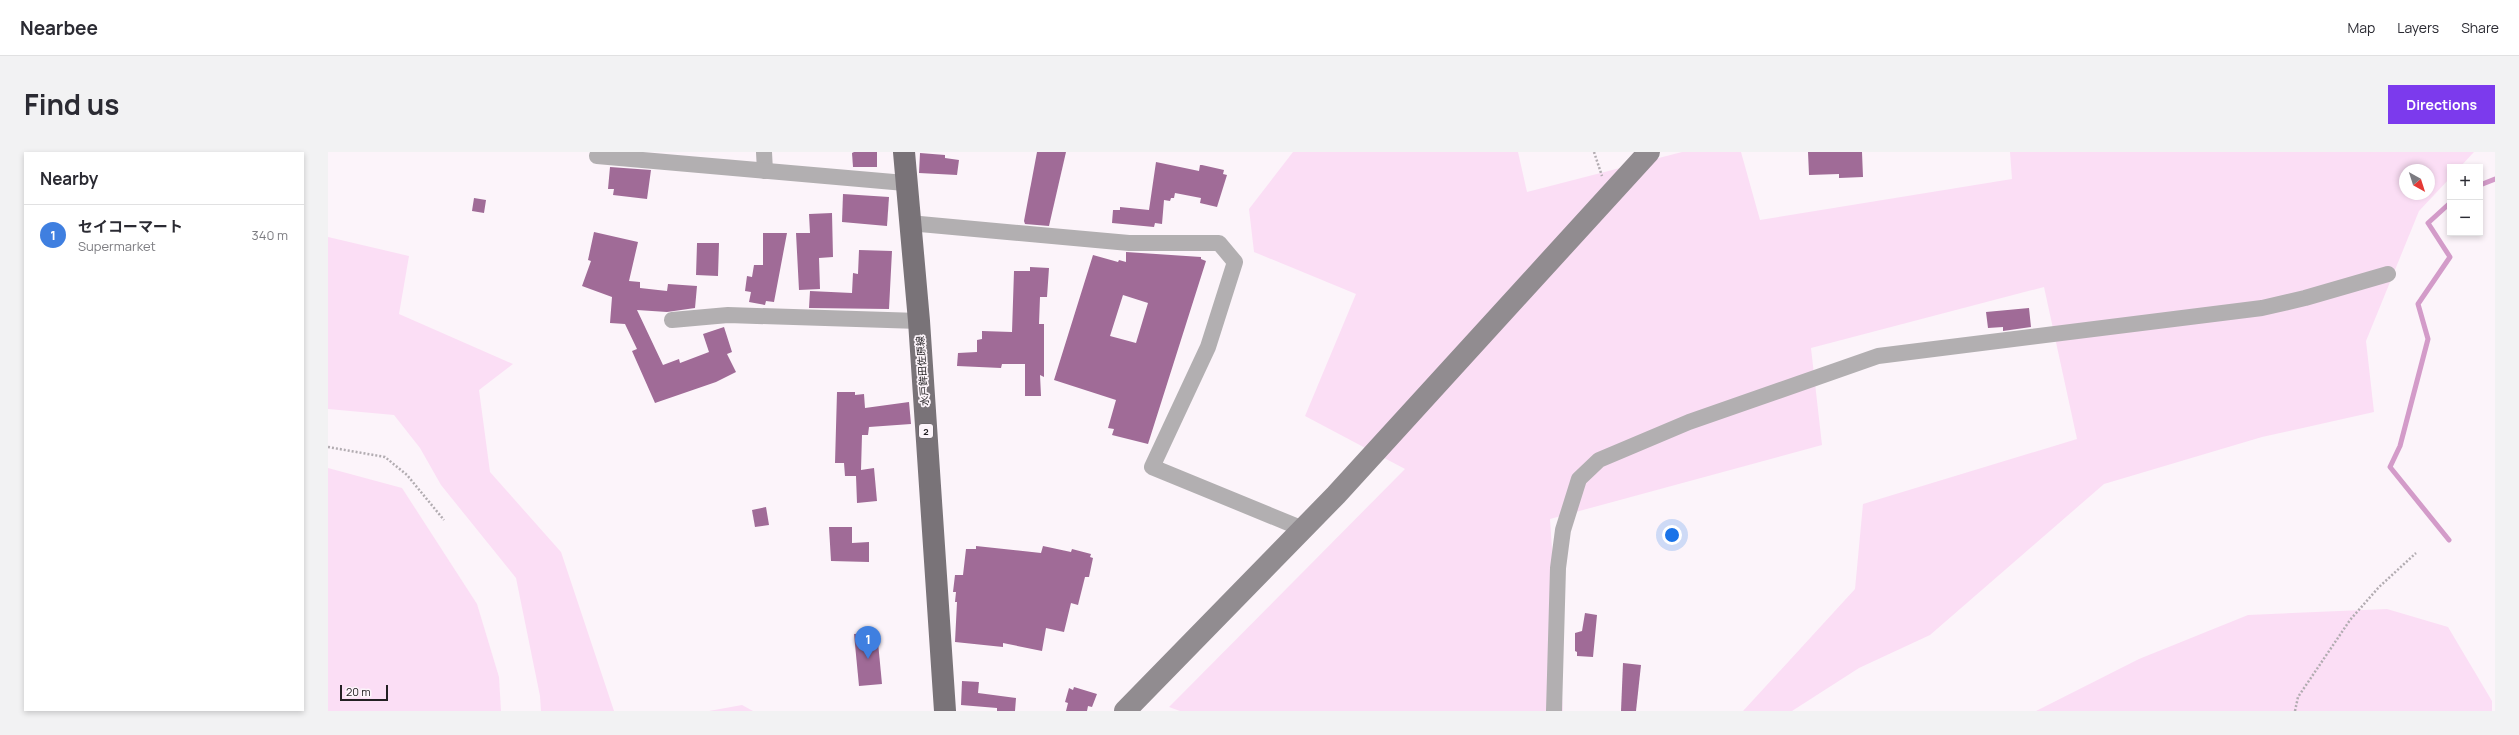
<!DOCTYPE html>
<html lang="en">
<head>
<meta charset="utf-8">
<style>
  :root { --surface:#fff; --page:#f2f2f3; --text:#2b2b33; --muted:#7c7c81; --line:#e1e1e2; --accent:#7c3aed }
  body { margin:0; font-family:Manrope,"Noto Sans JP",sans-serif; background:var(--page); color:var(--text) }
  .controls { position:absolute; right:12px; top:12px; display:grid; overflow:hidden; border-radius:0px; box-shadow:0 2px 6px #0003 }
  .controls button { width:36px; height:36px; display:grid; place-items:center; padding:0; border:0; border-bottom:1px solid var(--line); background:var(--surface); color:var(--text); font:20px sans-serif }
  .compass { position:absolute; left:2071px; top:12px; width:36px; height:36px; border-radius:50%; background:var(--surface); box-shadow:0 2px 6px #0003; rotate:141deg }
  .scale { position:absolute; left:12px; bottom:10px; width:48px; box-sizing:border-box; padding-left:4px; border:2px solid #232023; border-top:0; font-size:11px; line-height:14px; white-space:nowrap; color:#232023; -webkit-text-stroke:3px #fcf4fa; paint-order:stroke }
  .you { position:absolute; left:1344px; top:383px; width:14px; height:14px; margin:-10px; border:3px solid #fff; border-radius:50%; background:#1a73e8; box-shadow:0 0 0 6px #1a73e833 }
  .badge { display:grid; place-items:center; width:26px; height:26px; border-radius:50%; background:var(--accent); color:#fff; font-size:13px; font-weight:700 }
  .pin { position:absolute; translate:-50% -33px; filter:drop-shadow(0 1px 2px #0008) }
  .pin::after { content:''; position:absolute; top:21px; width:14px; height:12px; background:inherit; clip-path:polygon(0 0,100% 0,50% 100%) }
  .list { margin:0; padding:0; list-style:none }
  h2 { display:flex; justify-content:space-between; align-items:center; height:52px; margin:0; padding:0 16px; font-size:17px }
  h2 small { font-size:13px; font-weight:400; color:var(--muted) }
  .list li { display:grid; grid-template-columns:26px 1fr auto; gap:12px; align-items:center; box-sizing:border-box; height:60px; padding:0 16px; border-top:1px solid var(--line) }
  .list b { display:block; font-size:15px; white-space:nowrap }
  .list p { margin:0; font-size:13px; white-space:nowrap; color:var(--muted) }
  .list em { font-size:13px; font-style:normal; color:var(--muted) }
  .map { position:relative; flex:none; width:2167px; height:559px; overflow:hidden; border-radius:0px }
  header { display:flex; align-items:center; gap:24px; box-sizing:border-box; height:56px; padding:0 20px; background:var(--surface); border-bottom:1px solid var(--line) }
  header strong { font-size:19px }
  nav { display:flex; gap:22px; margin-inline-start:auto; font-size:14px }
  .intro { display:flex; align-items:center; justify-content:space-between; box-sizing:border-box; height:96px; padding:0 24px }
  h1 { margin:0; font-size:28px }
  .button { padding:10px 18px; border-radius:0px; background:var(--accent); color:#fff; font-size:14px; font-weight:700 }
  main { display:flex; gap:24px; padding:0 24px }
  aside { flex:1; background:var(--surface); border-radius:0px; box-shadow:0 2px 6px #0003 }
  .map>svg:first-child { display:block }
</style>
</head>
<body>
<header>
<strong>Nearbee</strong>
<nav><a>Map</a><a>Layers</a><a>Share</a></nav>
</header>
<div class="intro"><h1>Find us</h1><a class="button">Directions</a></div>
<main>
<aside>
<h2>Nearby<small></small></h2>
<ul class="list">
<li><span class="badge" style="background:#3f7fe0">1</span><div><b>セイコーマート</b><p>Supermarket</p></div><em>340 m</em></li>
</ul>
</aside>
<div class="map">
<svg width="2167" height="559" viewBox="0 0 2167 559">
  <rect width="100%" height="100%" fill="#fcf4fa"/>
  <g fill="#fbdef5" fill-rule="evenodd">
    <path d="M965,0h225l9,40 155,-40h59l19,68 252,-41 -2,-27h464l-14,15h-10v11l-31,33 -53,130 8,71 -112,25 -158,47 -174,151 -71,33 -67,43h-49l112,-122 8,-85 214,-65 -33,-152 -233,61 11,97 -272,74 13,192h-383l-11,-4 236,-238 -100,-53 51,-122 -102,-42 -5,-43zM2077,18h24v24h-24z"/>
    <polygon points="0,85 81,104 71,162 185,212 151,238 162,320 233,400 286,559 213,559 212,544 188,426 113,333 92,296 66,263 0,257"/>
    <polygon points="0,316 74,336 149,452 171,525 173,559 0,559"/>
    <polygon points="2059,457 2120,475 2164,549 2164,559 1708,559 1811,507 1920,463"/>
    <polygon points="414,553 425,559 381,559"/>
  </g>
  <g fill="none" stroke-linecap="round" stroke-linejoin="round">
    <g stroke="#d39bc9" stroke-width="5">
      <polyline points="2152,33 2167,27"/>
      <polyline points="2121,388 2062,315 2072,294 2100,187 2090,152 2122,105 2100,71 2122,51"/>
    </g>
  </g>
  <g fill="#a06b97" fill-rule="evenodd">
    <polygon points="526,0 549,0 549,15 525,15 524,1"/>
    <polygon points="709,0 738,0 721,74 697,72 696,69"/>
    <polygon points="1480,0 1534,0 1535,25 1511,26 1511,22 1481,23"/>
    <polygon points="592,1 617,3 617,6 631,8 629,23 591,21"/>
    <polygon points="828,10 871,19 872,13 874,13 896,18 895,22 899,23 889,55 872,51 873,46 847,41 846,46 843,46 842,49 836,48 834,72 827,71 826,75 784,71 785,58 792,58 792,55 821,58"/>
    <polygon points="282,15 323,18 319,47 285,43 286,37 280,37"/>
    <polygon points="515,42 561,45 559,74 514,70"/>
    <polygon points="146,46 158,48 156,61 144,59"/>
    <polygon points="504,61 505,105 491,106 492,137 471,138 468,81 482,81 481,62"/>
    <polygon points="266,80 310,90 301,129 312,130 312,136 339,139 340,132 369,134 367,156 339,160 309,158 335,213 351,207 352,211 381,200 375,182 396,175 404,200 399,202 408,220 388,230 327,251 304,199 309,197 297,172 282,171 284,145 254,134 263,109 260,108"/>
    <polygon points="435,81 459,81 446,150 438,149 437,153 421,150 423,140 417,139 419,124 424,125 426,113 435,113"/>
    <polygon points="369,91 391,91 390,124 368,123"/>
    <polygon points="531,98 564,99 561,157 481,156 482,139 524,141 525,121 530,122"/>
    <path d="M798,100l75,5v2l5,2 -58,183 -36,-9 2,-6 -6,-1 8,-28 -62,-20 39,-125 25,7 1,-2 7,2zM795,143l25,8 -12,40 -26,-7z"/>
    <polygon points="702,115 721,116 719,145 712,145 711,172 716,172 716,225 712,223 713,244 697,244 697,212 674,212 673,216 629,214 630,201 649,200 649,188 654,187 654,179 684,180 686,119 702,119"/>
    <polygon points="1701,156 1703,175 1675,179 1675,175 1660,176 1658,160"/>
    <polygon points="509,240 527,240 527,243 536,242 537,256 581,250 583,272 541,275 540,283 534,283 533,318 546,316 549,349 529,351 528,324 517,324 516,311 507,311"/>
    <polygon points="438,355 441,373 427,375 424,358"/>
    <polygon points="501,375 524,375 524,391 541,390 541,410 503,409"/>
    <polygon points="648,394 713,401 715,394 743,400 744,397 763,402 762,405 765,406 761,425 757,425 750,453 743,451 736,480 718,476 714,499 675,491 675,495 627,490 629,450 627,450 628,440 625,440 627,423 635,423 638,397 648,397"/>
    <polygon points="1257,461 1269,463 1265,505 1249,504 1249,500 1247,499 1247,481 1254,479"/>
    <polygon points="549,480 554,532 531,534 526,482"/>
    <polygon points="1295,511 1313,513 1308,559 1293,559"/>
    <polygon points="634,529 651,530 650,541 688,546 687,559 669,559 669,551 669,556 633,553"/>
    <polygon points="746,535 769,542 764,555 760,554 759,559 738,559 740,551 737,550 741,536 745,538"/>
  </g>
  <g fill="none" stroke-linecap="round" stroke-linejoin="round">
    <g stroke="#b2acb1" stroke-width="2.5" stroke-dasharray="2 2" stroke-linecap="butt">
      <polyline points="1266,0 1274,24"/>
      <polyline points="0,295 57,305 79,323 116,368"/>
      <polyline points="1967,559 1970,545 2022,468 2051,435 2088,401"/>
    </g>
    <g stroke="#b2afb1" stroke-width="16">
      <polyline points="436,0 437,19"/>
      <polyline points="269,4 577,31"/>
      <polyline points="581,71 801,91 891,91 907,110 880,195 824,315 975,377"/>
      <polyline points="344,168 400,163 591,169"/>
      <polyline points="1226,559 1230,416 1235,378 1251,327 1271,308 1361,270 1550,204 1934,156 1977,146 2060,122"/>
    </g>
    <polyline stroke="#918c90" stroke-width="22" points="797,559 1008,343 1321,0"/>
    <polyline stroke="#797378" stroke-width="22" points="576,0 591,169 617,559"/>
  </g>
  <g text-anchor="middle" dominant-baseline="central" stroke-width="3.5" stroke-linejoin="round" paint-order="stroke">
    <rect fill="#fcf4fa" stroke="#646064" stroke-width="1" x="591" y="272" width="14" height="14" rx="3"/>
    <g font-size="9" font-weight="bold" fill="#232023">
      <text x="598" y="279">2</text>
    </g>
    <g font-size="10" fill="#232023" stroke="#fcf4fa">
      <text transform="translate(594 219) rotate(-94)">水戸鉾田佐原線</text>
    </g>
  </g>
</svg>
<div class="controls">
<button>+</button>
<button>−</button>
</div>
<svg class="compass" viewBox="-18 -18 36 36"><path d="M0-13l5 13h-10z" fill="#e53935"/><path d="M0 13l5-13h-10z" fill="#7c7c81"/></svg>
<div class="scale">20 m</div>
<div class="you"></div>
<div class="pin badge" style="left:540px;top:507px;background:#3f7fe0">1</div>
</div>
</main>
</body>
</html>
